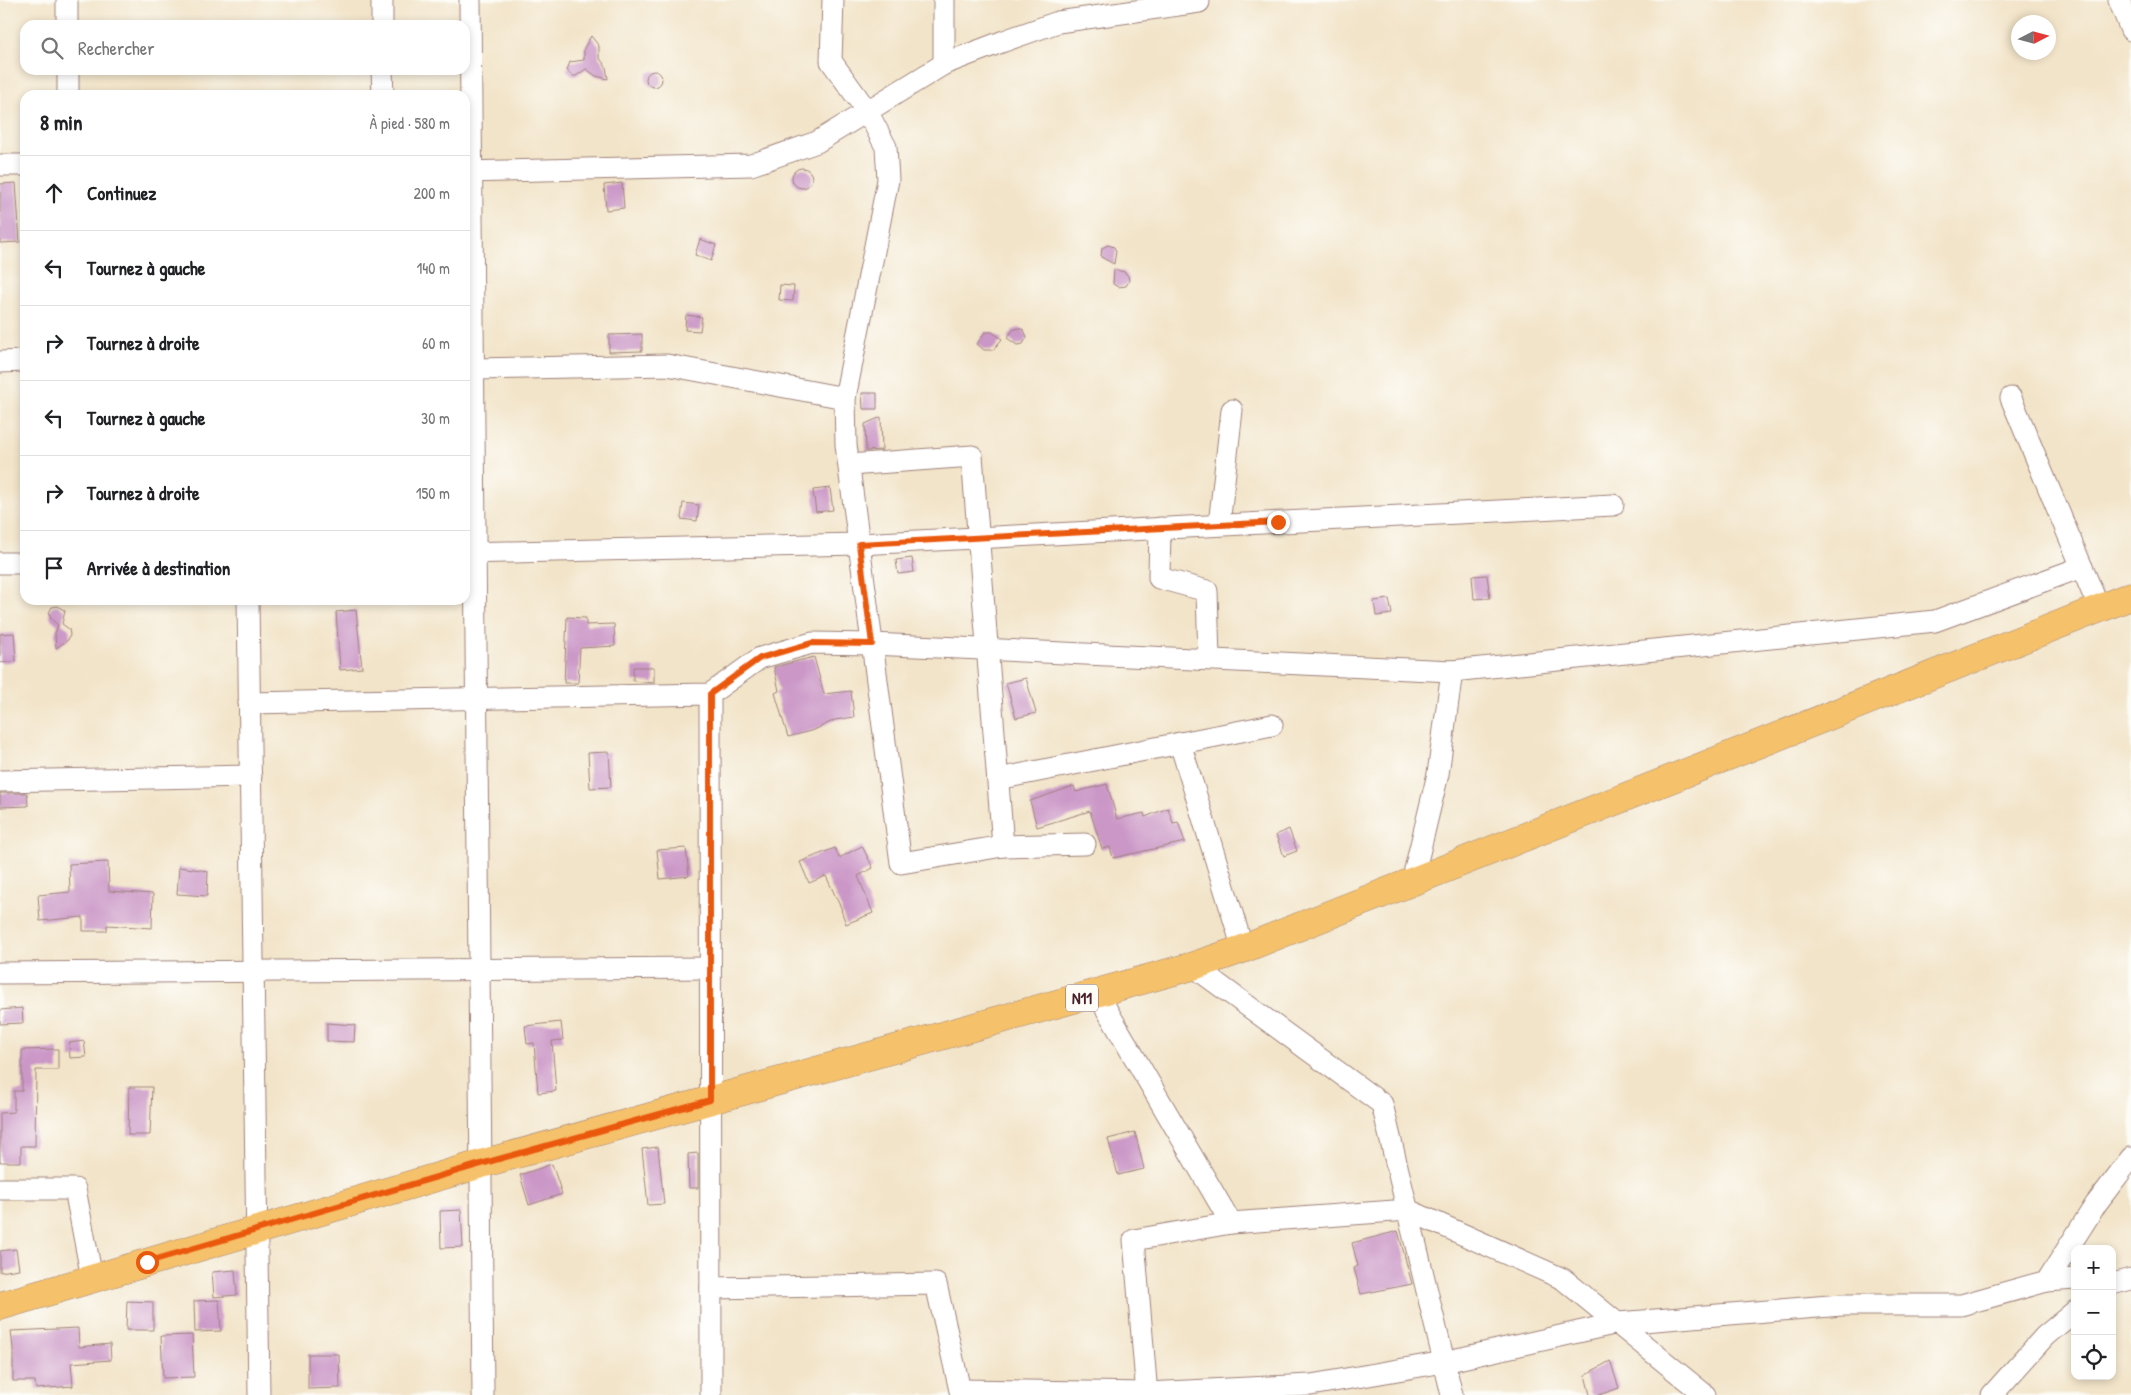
<!DOCTYPE html>
<html lang="fr">
<head>
<meta charset="utf-8">
<style>
  :root { --surface:#fff; --page:#f2f2f2; --text:#202124; --muted:#757577; --line:#e0e0e0 }
  body { margin:0; font-family:"Patrick Hand",sans-serif; background:var(--page); color:var(--text) }
  .controls { position:absolute; right:15px; bottom:15px; display:grid; overflow:hidden; border-radius:10px; box-shadow:0 2px 8px #0003 }
  .controls button { width:45px; height:45px; display:grid; place-items:center; padding:0; border:0; border-bottom:1px solid var(--line); background:var(--surface); color:var(--text); font:25px sans-serif }
  .compass { position:absolute; left:2011px; top:15px; width:45px; height:45px; border-radius:50%; background:var(--surface); box-shadow:0 2px 8px #0003; rotate:84deg }
  .stop { position:absolute; width:15px; height:15px; margin:-11px; border:4px solid #ea580c; border-radius:50%; background:#fff }
  .stop.end { background:#ea580c; border-color:#fff; box-shadow:0 1px 5px #0008 }
  .list { margin:0; padding:0; list-style:none }
  h2 { display:flex; justify-content:space-between; align-items:center; height:65px; margin:0; padding:0 20px; font-size:21px }
  h2 small { font-size:16px; font-weight:400; color:var(--muted) }
  .list li { display:grid; grid-template-columns:32px 1fr auto; gap:15px; align-items:center; box-sizing:border-box; height:75px; padding:0 20px; border-top:1px solid var(--line) }
  .list b { display:block; font-size:19px; white-space:nowrap }
  .list em { font-size:16px; font-style:normal; color:var(--muted) }
  .icon { flex:none; width:28px; height:28px; fill:none; stroke:currentColor; stroke-width:2; stroke-linecap:round; stroke-linejoin:round }
  .map { position:relative; flex:none; width:2131px; height:1395px; overflow:hidden }
  .search { position:absolute; background:var(--surface); box-shadow:0 2px 8px #0003; left:20px; top:20px; width:450px; height:55px; display:flex; align-items:center; gap:12px; box-sizing:border-box; padding:0 18px; border-radius:15px; color:var(--muted); font-size:19px }
  .panel { position:absolute; background:var(--surface); box-shadow:0 2px 8px #0003; left:20px; top:90px; width:450px; height:515px; border-radius:15px }
  .map>svg:first-child { display:block }
</style>
</head>
<body>
<div class="map">
<svg width="2131" height="1395" viewBox="0 0 2131 1395">
  <rect width="100%" height="100%" fill="#fdfcf7"/>
  <filter id="ink" filterUnits="userSpaceOnUse"><feTurbulence type="fractalNoise" baseFrequency=".02" numOctaves="2"/><feDisplacementMap in="SourceGraphic" scale="10" xChannelSelector="R" yChannelSelector="G"/><feConvolveMatrix kernelMatrix="1 2 1 2 8 2 1 2 1" color-interpolation-filters="sRGB"/></filter>
  <filter id="wash" filterUnits="userSpaceOnUse"><feTurbulence type="fractalNoise" baseFrequency=".0096" numOctaves="4" result="noise"/><feDisplacementMap in="SourceGraphic" scale="20" xChannelSelector="R" yChannelSelector="G"/><feGaussianBlur stdDeviation="1.12" result="paint"/><feColorMatrix in="noise" values="0 0 0 0 0 0 0 0 0 0 0 0 0 0 0 0 0 1.4 0 .05"/><feComposite in="paint" operator="in"/></filter>
  <g filter="url(#wash)">
    <rect width="100%" height="100%" fill="#f2e4c9"/>
    <g id="blocks">
      <g fill="#cb97c7">
        <polygon points="591,36 599,46 599,57 606,67 608,79 596,76 586,69 576,76 572,76 567,70 570,62 584,60 584,48"/>
        <circle cx="654" cy="79" r="8"/>
        <circle cx="802" cy="178" r="10"/>
        <polygon points="16,183 20,242 0,243 0,184"/>
        <polygon points="622,183 624,208 606,210 604,185"/>
        <polygon points="700,239 716,245 711,261 695,255"/>
        <polygon points="1108,245 1114,247 1116,251 1114,264 1101,257 1102,248"/>
        <polygon points="1114,269 1124,272 1128,276 1129,281 1126,286 1118,287 1113,284"/>
        <polygon points="780,285 794,286 793,301 779,300"/>
        <polygon points="686,315 702,317 700,331 685,330"/>
        <polygon points="1019,328 1024,330 1027,337 1023,344 1017,345 1007,338 1013,330"/>
        <polygon points="985,332 992,332 1002,339 993,350 984,350 977,344"/>
        <polygon points="642,334 642,351 609,352 609,335"/>
        <polygon points="862,393 877,393 877,409 863,409"/>
        <polygon points="881,417 882,450 866,451 865,424"/>
        <polygon points="830,488 833,510 816,512 813,490"/>
        <polygon points="683,503 699,505 697,521 681,519"/>
        <polygon points="912,558 914,572 898,574 896,560"/>
        <polygon points="1487,575 1490,598 1474,599 1472,576"/>
        <polygon points="1389,599 1392,614 1376,616 1374,601"/>
        <polygon points="58,606 65,611 62,624 69,629 70,635 68,640 56,648 55,633 58,625 51,619 49,613 52,607"/>
        <polygon points="356,610 362,668 340,670 336,612"/>
        <polygon points="567,617 586,618 586,625 614,624 615,646 580,648 578,683 564,683"/>
        <polygon points="14,633 16,661 0,663 0,634"/>
        <polygon points="814,657 824,694 851,691 854,717 835,720 814,730 788,737 775,693 779,691 774,667"/>
        <polygon points="633,667 654,667 654,683 633,681"/>
        <polygon points="1026,678 1036,713 1016,718 1006,683"/>
        <polygon points="609,752 611,787 590,788 588,753"/>
        <polygon points="1107,784 1117,819 1144,813 1145,817 1168,808 1173,823 1178,822 1185,842 1113,858 1110,847 1102,849 1090,811 1037,827 1030,801 1074,786 1076,792"/>
        <polygon points="0,793 27,793 28,806 0,807"/>
        <polygon points="1289,829 1297,851 1284,856 1276,835"/>
        <polygon points="862,846 873,868 858,876 873,913 846,924 841,910 842,910 826,876 809,883 800,862 835,848 839,858"/>
        <polygon points="686,848 689,876 660,879 657,850"/>
        <polygon points="108,862 109,891 153,894 152,928 107,925 107,931 83,931 83,917 40,921 38,895 70,892 69,864"/>
        <polygon points="179,867 208,871 207,896 177,894"/>
        <polygon points="22,1008 23,1023 0,1024 0,1010"/>
        <polygon points="561,1022 563,1040 552,1041 556,1091 538,1093 534,1043 527,1044 525,1026"/>
        <polygon points="327,1023 355,1025 354,1042 327,1041"/>
        <polygon points="84,1041 86,1057 70,1058 69,1043"/>
        <polygon points="58,1049 58,1070 36,1070 35,1146 21,1146 21,1162 0,1162 0,1113 14,1112 14,1091 22,1091 22,1050"/>
        <polygon points="129,1087 152,1087 150,1135 128,1135"/>
        <polygon points="1135,1132 1144,1169 1118,1175 1108,1139"/>
        <polygon points="658,1147 664,1204 648,1205 642,1149"/>
        <polygon points="698,1153 698,1188 689,1188 688,1154"/>
        <polygon points="552,1164 562,1194 529,1205 520,1175"/>
        <polygon points="461,1210 463,1247 441,1248 440,1211"/>
        <polygon points="1398,1231 1412,1284 1361,1294 1354,1268 1358,1266 1352,1243"/>
        <polygon points="16,1249 19,1269 0,1272 0,1251"/>
        <polygon points="235,1270 237,1295 214,1297 212,1272"/>
        <polygon points="219,1300 221,1331 195,1332 194,1301"/>
        <polygon points="127,1301 153,1302 153,1330 126,1330"/>
        <polygon points="78,1328 79,1347 110,1344 111,1360 71,1363 73,1386 36,1389 35,1381 13,1381 13,1348 11,1331"/>
        <polygon points="192,1335 194,1377 163,1378 161,1336"/>
        <polygon points="308,1354 339,1354 340,1388 308,1389"/>
        <polygon points="1610,1361 1619,1388 1599,1395 1590,1395 1585,1375"/>
      </g>
    </g>
  </g>
  <g filter="url(#ink)">
    <use href="#blocks" fill-opacity="0" stroke="#9e827a" stroke-width="1"/>
    <g fill="none" stroke-linecap="round" stroke-linejoin="round">
      <defs>
        <g id="minor">
          <polyline points="67,0 67,25"/>
          <polyline points="382,0 382,25"/>
          <polyline points="470,0 483,1395"/>
          <polyline points="833,0 831,61 867,111 886,147 888,180 845,398 846,445 901,863 1003,846 1085,844"/>
          <polyline points="2119,0 2131,30"/>
          <polyline points="944,64 944,0"/>
          <polyline points="68,70 68,95"/>
          <polyline points="382,70 383,95"/>
          <polyline points="0,165 25,165"/>
          <polyline points="465,172 751,165 817,142 944,64 1004,41 1058,22 1199,2"/>
          <polyline points="0,362 25,361"/>
          <polyline points="474,369 667,365 845,398"/>
          <polyline points="2011,398 2099,608"/>
          <polyline points="849,465 972,456 1003,846"/>
          <polyline points="1219,525 1232,410"/>
          <polyline points="1160,528 1159,578 1207,591 1209,659"/>
          <polyline points="465,553 859,544 1613,505"/>
          <polyline points="0,563 25,563"/>
          <polyline points="248,600 259,1395"/>
          <polyline points="710,694 711,1395"/>
          <polyline points="249,703 710,694 760,658 812,643 872,644 1452,671 1935,621 2082,567"/>
          <polyline points="1180,743 1243,949"/>
          <polyline points="998,779 1272,725"/>
          <polyline points="0,781 251,776"/>
          <polyline points="1412,882 1438,774 1452,671"/>
          <polyline points="1193,966 1382,1104 1452,1395"/>
          <polyline points="0,973 710,968"/>
          <polyline points="1097,993 1231,1223"/>
          <polyline points="0,1189 75,1189 92,1278"/>
          <polyline points="2047,1281 2075,1279"/>
          <polyline points="2112,1284 2131,1279"/>
          <polyline points="711,1288 936,1284 961,1395"/>
          <polyline points="960,1390 1147,1393 1311,1385 1444,1362 1618,1323 1842,1305 1961,1305 2047,1281 2096,1204 2131,1158"/>
          <polyline points="1147,1395 1134,1240 1231,1223 1408,1210 1563,1279 1705,1395"/>
          <polyline points="1992,1395 2045,1336 2075,1311"/>
        </g>
        <polyline id="primary" points="0,1306 481,1164 1193,966 1243,949 2131,596"/>
      </defs>
      <use href="#minor" stroke="#9e827a" stroke-width="23"/>
      <use href="#primary" stroke="#9e827a" stroke-width="29"/>
      <use href="#minor" stroke="#fff" stroke-width="21"/>
      <use href="#primary" stroke="#f5c16b" stroke-width="28"/>
    </g>
  </g>
  <g fill="none" stroke-linecap="round" stroke-linejoin="round" filter="url(#ink)">
    <polyline stroke="#ea580c" stroke-width="6" points="147,1262 481,1164 710,1100 710,694 760,658 812,643 872,644 859,544 1278,522"/>
  </g>
  <g text-anchor="middle" dominant-baseline="central" stroke-width="5" stroke-linejoin="round" paint-order="stroke">
    <rect fill="#fdfcf7" stroke="#806168" stroke-width="1" x="1066" y="984.5" width="32" height="27" rx="4"/>
    <g font-size="16" font-weight="bold" fill="#4a1f2b">
      <text x="1082" y="998">N11</text>
    </g>
  </g>
</svg>
<div class="controls">
<button>+</button>
<button>−</button>
<button><svg class="icon" aria-label="locate" viewBox="0 0 24 24"><circle cx="12" cy="12" r="6"/><path d="M12 2v4M12 18v4M2 12h4M18 12h4"/></svg></button>
</div>
<svg class="compass" viewBox="-18 -18 36 36"><path d="M0-13l5 13h-10z" fill="#e53935"/><path d="M0 13l5-13h-10z" fill="#757577"/></svg>
<div class="stop" style="left:147px;top:1262px"></div>
<div class="stop end" style="left:1278px;top:522px"></div>
<div class="search"><svg class="icon" aria-label="search" viewBox="0 0 24 24"><circle cx="10" cy="10" r="6"/><path d="M15 15l6 6"/></svg>Rechercher</div>
<section class="panel">
<h2>8 min<small>À pied · 580 m</small></h2>
<ul class="list">
<li><svg class="icon" aria-label="ahead" viewBox="0 0 24 24"><path d="M12 20V5M6 11l6-6 6 6"/></svg><div><b>Continuez</b></div><em>200 m</em></li>
<li><svg class="icon" aria-label="left" viewBox="0 0 24 24"><path d="M17 20v-9H6M10 6l-5 5 5 5"/></svg><div><b>Tournez à gauche</b></div><em>140 m</em></li>
<li><svg class="icon" aria-label="right" viewBox="0 0 24 24"><path d="M7 20v-9h11M14 6l5 5-5 5"/></svg><div><b>Tournez à droite</b></div><em>60 m</em></li>
<li><svg class="icon" aria-label="left" viewBox="0 0 24 24"><path d="M17 20v-9H6M10 6l-5 5 5 5"/></svg><div><b>Tournez à gauche</b></div><em>30 m</em></li>
<li><svg class="icon" aria-label="right" viewBox="0 0 24 24"><path d="M7 20v-9h11M14 6l5 5-5 5"/></svg><div><b>Tournez à droite</b></div><em>150 m</em></li>
<li><svg class="icon" aria-label="arrive" viewBox="0 0 24 24"><path d="M6 21V4h12l-3 4 3 4H6"/></svg><div><b>Arrivée à destination</b></div></li>
</ul>
</section>
</div>
</body>
</html>
